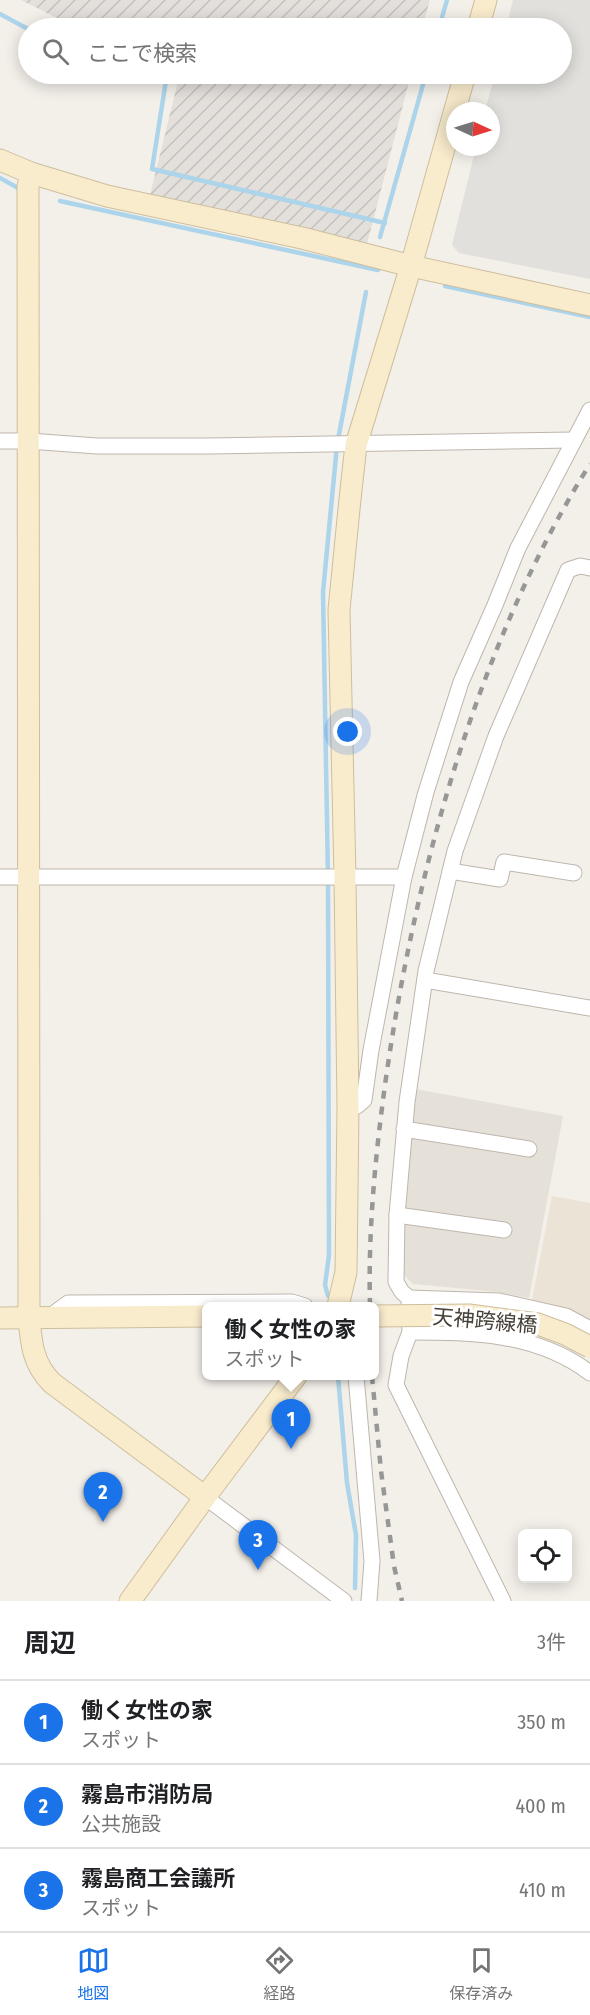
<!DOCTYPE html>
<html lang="ja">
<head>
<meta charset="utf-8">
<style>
  :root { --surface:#fff; --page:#f2f2f2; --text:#202124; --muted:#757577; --line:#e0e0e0; --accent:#1a73e8 }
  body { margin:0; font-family:"Fira Sans Condensed","Noto Sans JP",sans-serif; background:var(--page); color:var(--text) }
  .controls { position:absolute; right:18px; bottom:18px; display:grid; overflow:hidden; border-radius:9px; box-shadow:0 3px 15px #0003 }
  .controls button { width:54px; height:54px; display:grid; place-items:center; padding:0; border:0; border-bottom:2px solid var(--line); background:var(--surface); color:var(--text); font:30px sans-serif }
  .compass { position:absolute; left:446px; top:102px; width:54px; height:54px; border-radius:50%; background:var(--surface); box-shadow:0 3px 15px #0003; rotate:94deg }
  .you { position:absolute; left:348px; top:732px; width:21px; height:21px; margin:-15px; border:4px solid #fff; border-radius:50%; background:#1a73e8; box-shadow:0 0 0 9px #1a73e833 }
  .badge { display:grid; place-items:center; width:39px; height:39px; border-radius:50%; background:var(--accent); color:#fff; font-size:20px; font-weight:700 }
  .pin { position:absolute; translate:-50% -50px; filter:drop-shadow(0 2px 3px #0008) }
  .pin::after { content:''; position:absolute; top:32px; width:21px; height:18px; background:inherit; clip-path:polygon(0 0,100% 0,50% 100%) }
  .popup { position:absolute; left:202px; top:1302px; width:177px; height:78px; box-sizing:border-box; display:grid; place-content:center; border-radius:9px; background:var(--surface); filter:drop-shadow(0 2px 4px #0005); font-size:20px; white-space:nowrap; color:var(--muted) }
  .popup b { font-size:22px; color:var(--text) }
  .popup::after { content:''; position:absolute; left:50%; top:100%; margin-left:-12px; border:12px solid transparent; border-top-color:var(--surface) }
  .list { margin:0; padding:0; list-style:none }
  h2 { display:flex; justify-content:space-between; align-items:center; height:78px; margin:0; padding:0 24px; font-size:26px }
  h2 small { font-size:20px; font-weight:400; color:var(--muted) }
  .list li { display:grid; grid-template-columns:39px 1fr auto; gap:18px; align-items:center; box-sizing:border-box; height:84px; padding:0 24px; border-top:2px solid var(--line) }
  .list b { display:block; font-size:22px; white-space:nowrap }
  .list p { margin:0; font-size:20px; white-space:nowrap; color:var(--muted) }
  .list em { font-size:20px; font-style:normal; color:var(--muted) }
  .icon { flex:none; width:33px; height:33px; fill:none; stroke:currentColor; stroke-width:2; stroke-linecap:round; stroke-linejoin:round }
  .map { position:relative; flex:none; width:590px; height:1601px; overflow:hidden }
  .search { position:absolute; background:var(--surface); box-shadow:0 3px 15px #0003; left:18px; right:18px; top:18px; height:66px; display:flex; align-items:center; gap:15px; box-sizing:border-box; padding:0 21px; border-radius:33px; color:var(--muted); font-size:22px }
  .sheet { height:330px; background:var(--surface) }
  nav { display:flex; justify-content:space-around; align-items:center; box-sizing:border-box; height:84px; border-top:2px solid var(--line); background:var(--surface); font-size:16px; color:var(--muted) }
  nav a { display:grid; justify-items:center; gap:3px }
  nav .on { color:var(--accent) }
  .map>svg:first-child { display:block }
</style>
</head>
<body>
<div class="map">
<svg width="590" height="1601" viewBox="0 0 590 1601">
  <defs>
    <pattern id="industrial-furrows" width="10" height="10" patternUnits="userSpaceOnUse" patternTransform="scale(1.5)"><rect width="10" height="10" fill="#e3dfdb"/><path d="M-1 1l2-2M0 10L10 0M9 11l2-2" fill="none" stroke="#c4c0bd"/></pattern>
  </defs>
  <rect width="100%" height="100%" fill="#f3efe9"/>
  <polygon fill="#e6e1d8" points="415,1089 563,1116 529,1298 497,1292 413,1284 403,1274 401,1230"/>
  <g fill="url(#industrial-furrows)">
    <polygon points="21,0 430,0 422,28 77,28"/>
    <polygon points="172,74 411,74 367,244 150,195 179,77"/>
  </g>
  <polygon fill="#ebe3d5" points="552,1196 590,1203 590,1320 569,1309 532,1300"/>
  <polygon fill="#e2e0dd" points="513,0 590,0 590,279 459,253 452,245 476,147 491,147 491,111 485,111 495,74 562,74 562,28 506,28"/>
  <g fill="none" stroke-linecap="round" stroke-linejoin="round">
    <g stroke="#acd4ea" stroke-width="4.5">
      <polyline points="0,14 28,29"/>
      <polyline points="439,28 447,0"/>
      <polyline points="165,74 167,74 152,169 385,223"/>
      <polyline points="0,178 18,188"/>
      <polyline points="60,201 378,270"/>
      <polyline points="380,237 426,74"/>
      <polyline points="445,286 590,317"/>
      <polyline points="328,1296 325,1285 329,1255 328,878 323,592 337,445 366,292"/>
      <polyline points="338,1376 347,1483 356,1535 355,1588"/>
    </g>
    <defs>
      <g id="street">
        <polyline points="0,441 29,441 97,446 208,446 573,440"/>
        <polyline points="450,871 500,879 504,862 574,873"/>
        <polyline points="0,877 404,877"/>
        <polyline points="425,980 590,1008"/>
        <polyline points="348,1107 357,1106 364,1100 371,1050 404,877 426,792 461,682 495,605 518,548 590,410"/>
        <polyline points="404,1129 529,1149"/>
        <polyline points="397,1215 504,1230"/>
        <polyline points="409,1298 499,1301 566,1316 590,1329"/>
        <polyline points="49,1317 68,1303 292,1302 305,1306"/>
        <path d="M410,1332c64,0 127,1 180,41"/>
        <polyline points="356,1376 372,1561 369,1601"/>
        <polyline points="205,1497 344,1601"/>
        <polyline points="503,1601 396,1385 401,1356 410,1332 409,1298 402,1292 396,1282 397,1215 407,1102 426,971 455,851 496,736 568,570 580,566 590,568"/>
      </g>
      <g id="secondary">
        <polyline points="478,28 486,0"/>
        <polyline points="0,160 31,173 107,196 302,238 411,266 590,305"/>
        <path d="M31,173l-3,14 1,1130c2,27 4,47 23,66l153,114"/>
        <polyline points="338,1306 346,1272 348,1107 345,877 339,610 350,499 356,445 411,266 465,74"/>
        <polyline points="0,1318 207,1316"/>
        <polyline points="130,1601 205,1497 296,1376"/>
      </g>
    </defs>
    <use href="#street" stroke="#beb6ad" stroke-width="17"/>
    <use href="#secondary" stroke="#cebe9d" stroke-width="23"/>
    <use href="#street" stroke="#fff" stroke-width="15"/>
    <use href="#secondary" stroke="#f9eccd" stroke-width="21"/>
    <g stroke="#979797" stroke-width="4.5" stroke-dasharray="8 8" stroke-linecap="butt">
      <path d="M370,1306c-2,-73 5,-148 15,-221 29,-209 92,-441 205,-621"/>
      <polyline points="372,1376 381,1471 394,1566 402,1601"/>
    </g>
    <defs>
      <polyline id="secondary-bridge" points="375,1316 469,1315 538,1324 565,1334 590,1347"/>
    </defs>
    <use href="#secondary-bridge" stroke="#cebe9d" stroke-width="23" stroke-linecap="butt"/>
    <use href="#secondary-bridge" stroke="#f9eccd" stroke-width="21"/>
  </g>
  <g text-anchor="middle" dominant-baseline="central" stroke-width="6" stroke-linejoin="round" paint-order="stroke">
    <g font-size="21" fill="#464038" stroke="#fff">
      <text transform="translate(485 1321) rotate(5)">天神跨線橋</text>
    </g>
  </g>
</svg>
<div class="controls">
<button><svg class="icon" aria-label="locate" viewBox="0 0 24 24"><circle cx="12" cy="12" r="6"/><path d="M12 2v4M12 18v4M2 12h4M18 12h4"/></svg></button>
</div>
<svg class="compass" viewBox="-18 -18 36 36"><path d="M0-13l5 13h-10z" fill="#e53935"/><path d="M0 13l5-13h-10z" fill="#757577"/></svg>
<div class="you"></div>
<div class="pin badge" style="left:291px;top:1449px">1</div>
<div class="popup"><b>働く女性の家</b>スポット</div>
<div class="pin badge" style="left:103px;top:1522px">2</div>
<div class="pin badge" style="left:258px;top:1570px">3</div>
<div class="search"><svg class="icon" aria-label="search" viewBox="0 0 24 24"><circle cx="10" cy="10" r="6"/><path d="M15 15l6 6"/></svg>ここで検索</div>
</div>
<section class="sheet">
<h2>周辺<small>3件</small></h2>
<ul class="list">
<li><span class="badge">1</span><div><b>働く女性の家</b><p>スポット</p></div><em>350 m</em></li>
<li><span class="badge">2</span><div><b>霧島市消防局</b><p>公共施設</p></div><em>400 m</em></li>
<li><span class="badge">3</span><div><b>霧島商工会議所</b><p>スポット</p></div><em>410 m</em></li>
</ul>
</section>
<nav>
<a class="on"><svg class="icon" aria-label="map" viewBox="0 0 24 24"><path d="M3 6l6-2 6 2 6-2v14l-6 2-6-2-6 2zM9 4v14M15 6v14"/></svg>地図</a>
<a><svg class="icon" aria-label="directions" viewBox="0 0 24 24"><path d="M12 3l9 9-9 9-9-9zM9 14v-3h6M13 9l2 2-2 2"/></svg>経路</a>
<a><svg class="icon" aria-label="saved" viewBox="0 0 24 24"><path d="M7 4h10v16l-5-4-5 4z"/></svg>保存済み</a>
</nav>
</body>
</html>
